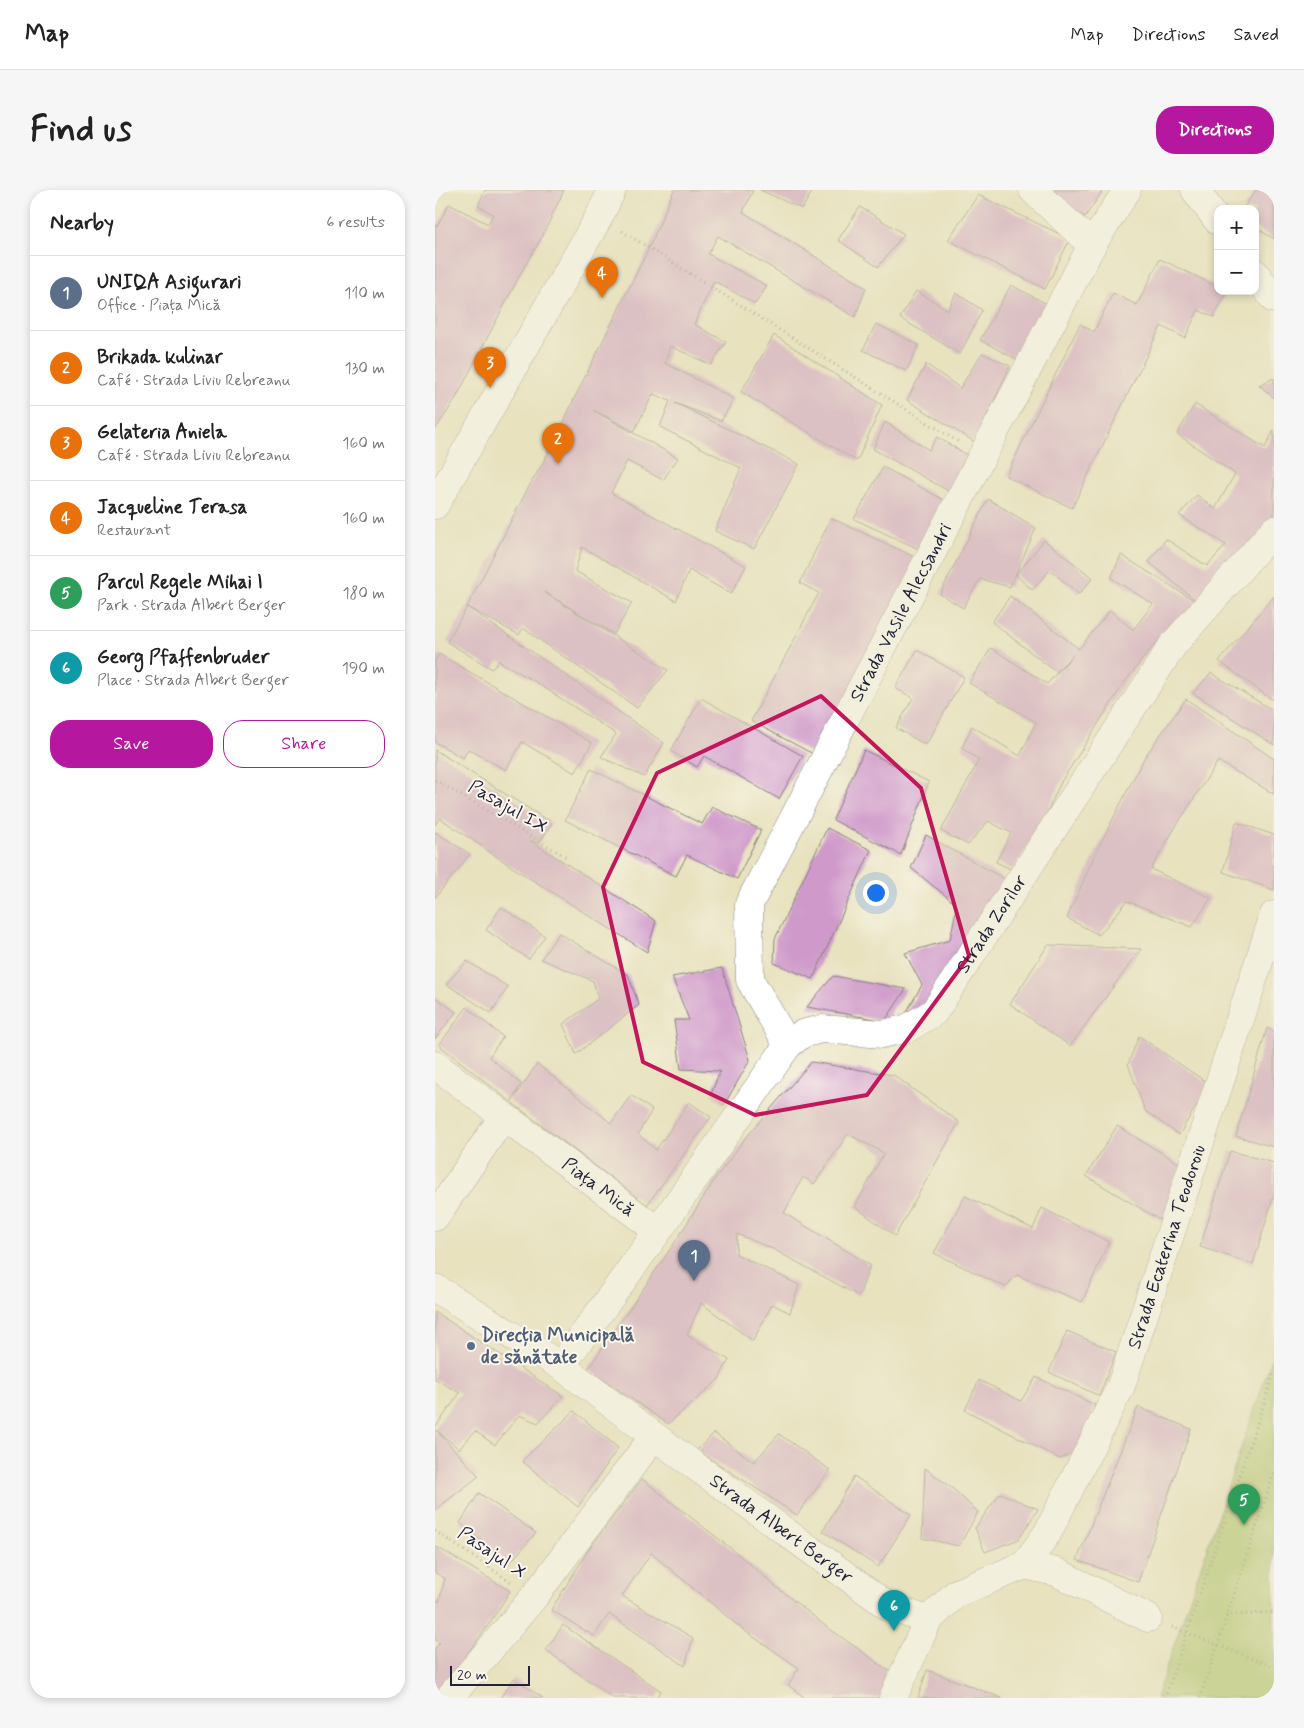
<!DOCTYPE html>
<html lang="en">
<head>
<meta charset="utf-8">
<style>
  :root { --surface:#fff; --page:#f6f6f6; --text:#222; --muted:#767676; --line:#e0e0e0; --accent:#b5179e }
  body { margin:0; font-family:Mynerve,sans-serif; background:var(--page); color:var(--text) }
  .controls { position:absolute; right:15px; top:15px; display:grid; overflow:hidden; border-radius:10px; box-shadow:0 2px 8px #0003 }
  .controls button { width:45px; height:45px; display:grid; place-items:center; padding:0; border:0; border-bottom:1px solid var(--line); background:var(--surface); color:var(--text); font:25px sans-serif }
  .scale { position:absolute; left:15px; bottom:12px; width:80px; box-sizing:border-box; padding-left:5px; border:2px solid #22223b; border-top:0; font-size:14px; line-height:18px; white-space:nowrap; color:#22223b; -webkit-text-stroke:4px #fbf7ec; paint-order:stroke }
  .you { position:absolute; left:440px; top:702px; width:18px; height:18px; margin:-12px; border:4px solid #fff; border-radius:50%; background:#1a73e8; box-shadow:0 0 0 8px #1a73e833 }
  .badge { display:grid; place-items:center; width:32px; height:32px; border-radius:50%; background:var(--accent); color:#fff; font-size:16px; font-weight:700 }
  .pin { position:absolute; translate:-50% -41px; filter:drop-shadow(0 1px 2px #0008) }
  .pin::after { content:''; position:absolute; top:26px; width:18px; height:15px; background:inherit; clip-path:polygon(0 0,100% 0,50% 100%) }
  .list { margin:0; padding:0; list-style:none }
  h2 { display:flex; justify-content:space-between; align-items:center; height:65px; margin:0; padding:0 20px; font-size:21px }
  h2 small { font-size:16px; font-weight:400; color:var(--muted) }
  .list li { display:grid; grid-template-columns:32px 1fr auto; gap:15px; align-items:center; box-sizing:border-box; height:75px; padding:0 20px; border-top:1px solid var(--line) }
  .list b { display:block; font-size:19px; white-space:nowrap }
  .list p { margin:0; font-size:16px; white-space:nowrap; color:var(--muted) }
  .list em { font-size:16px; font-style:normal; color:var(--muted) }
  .actions { display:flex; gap:10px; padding:15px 20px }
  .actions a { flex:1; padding:11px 0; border:1px solid var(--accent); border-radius:20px; text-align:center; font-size:18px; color:var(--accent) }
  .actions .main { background:var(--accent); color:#fff }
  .map { position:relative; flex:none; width:839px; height:1508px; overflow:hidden; border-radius:20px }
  header { display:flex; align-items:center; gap:30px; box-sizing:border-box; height:70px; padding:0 25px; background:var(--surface); border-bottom:1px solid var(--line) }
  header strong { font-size:24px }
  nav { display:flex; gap:28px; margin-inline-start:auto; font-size:18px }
  .intro { display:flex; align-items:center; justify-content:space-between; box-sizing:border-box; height:120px; padding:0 30px }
  h1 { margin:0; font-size:35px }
  .button { padding:12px 22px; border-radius:20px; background:var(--accent); color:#fff; font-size:18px; font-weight:700 }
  main { display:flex; gap:30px; padding:0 30px }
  aside { flex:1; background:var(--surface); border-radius:20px; box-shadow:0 2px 8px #0003 }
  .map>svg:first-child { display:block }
</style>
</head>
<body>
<header>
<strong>Map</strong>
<nav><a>Map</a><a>Directions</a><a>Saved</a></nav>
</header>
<div class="intro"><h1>Find us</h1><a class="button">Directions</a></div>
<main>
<aside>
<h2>Nearby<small>6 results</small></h2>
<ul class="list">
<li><span class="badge" style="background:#5c6f8a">1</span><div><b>UNIQA Asigurari</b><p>Office · Piața Mică</p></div><em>110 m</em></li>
<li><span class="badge" style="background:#e8710a">2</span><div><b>Brikada kulinar</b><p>Café · Strada Liviu Rebreanu</p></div><em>130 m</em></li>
<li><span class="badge" style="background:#e8710a">3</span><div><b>Gelateria Aniela</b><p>Café · Strada Liviu Rebreanu</p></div><em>160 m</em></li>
<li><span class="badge" style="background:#e8710a">4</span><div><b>Jacqueline Terasa</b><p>Restaurant</p></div><em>160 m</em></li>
<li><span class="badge" style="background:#2e9e5b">5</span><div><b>Parcul Regele Mihai I</b><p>Park · Strada Albert Berger</p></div><em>180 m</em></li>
<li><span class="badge" style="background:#0f9aa8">6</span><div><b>Georg Pfaffenbruder</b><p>Place · Strada Albert Berger</p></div><em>190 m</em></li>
</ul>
<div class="actions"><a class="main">Save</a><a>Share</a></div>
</aside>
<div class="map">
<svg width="839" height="1508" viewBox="0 0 839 1508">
  <rect width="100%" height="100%" fill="#fbf7ec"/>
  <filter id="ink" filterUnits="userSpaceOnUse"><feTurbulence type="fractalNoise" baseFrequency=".02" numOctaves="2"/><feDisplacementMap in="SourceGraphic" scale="10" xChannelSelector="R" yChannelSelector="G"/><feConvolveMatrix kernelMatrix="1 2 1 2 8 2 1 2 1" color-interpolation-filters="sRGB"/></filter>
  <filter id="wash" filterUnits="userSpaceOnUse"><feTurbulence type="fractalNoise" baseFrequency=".0096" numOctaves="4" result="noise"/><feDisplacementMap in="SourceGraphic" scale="20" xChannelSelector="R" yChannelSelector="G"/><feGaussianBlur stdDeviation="1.12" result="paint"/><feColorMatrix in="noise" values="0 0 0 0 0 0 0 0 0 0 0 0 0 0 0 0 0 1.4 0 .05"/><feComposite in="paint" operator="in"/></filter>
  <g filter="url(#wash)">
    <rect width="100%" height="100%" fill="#e8e2bf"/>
    <polygon fill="#a9c065" stroke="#667150" points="839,1162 839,1508 721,1508"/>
    <g id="blocks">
      <g fill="#cf9aca">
        <polygon points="50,0 129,0 107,47 88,79 20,210 0,240 0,35 2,36 14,14 53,34 58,24 43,16"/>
        <polygon points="239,0 318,0 308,22 431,98 420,127 283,46 273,64 332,96 320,114 279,91 259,134 291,152 276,175 235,156 230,173 299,209 286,231 240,213 364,274 319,359 280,341 306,278 225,237 235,211 218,204 199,241 158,220 243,268 228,290 192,271 176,303 311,376 296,404 254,380 241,411 147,357 140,381 197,413 179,444 109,402 233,480 202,518 88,438 84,445 32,417 229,553 209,587 166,567 181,544 99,491 64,471 57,479 12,452 32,417 92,300 121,250 139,209 214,58"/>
        <polygon points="325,0 378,0 367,19"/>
        <polygon points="609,0 668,0 650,27"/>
        <polygon points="821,0 839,0 839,49 820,37 820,19 808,19"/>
        <polygon points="543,5 635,49 610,99 513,50"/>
        <polygon points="425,17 469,44 443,77 403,50"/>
        <polygon points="725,69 783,97 783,101 792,101 779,127 763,120 750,148 726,136 637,318 571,286 645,134 659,142 678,103 702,115"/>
        <polygon points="576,95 612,114 583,170 545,150"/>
        <polygon points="481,101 513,120 521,103 547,120 525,164 465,128"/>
        <polygon points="441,134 484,155 471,181 428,160"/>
        <polygon points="339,145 447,215 422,271 306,202"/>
        <polygon points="547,163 575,176 540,252 472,210 491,174 525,198"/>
        <polygon points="839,188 839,208 824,195"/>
        <polygon points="760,214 830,258 839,240 839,326 823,352 765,414 717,457 689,493 626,592 609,629 578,680 561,672 576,643 553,631 533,655 506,641 544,570 527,558 537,536 585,566 601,532 534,493 556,458 612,494 638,465 621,482 557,432 575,406 644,459 675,420 698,440 718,414 676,388 686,365 765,414 714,372 731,349 772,376 791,355 744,325 762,305 780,319 800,284 742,244"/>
        <polygon points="450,232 494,260 502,247 532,265 517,303 438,259"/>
        <polygon points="448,277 509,310 486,360 419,329"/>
        <polygon points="553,309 601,338 575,397 545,389 528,418 505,404"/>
        <polygon points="396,328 484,369 382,566 316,531 384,403 365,393"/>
        <polygon points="609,350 658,388 644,404 615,380 597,400 581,385"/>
        <polygon points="839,406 839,511 784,471"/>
        <polygon points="482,460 529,487 491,555 461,538 478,508 460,498"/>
        <polygon points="4,464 157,553 140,583 87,552 71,580 33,559 28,568 0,552 0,471"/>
        <polygon points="776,483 839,521 839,555 758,503"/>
        <polygon points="266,508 368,566 344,609 269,566 262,577 236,561"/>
        <polygon points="751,509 839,569 839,604 783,571 740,638 716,679 776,708 757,737 692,711 664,745 632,728 663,658 709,568"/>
        <polygon points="0,560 117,633 104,653 94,650 221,731 212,762 77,677 5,628 0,635"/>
        <polygon points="429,560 494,592 466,665 398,630"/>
        <polygon points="156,579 267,634 277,617 326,640 302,689 252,665 241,686 130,630"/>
        <polygon points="801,632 839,645 839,700 788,682"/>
        <polygon points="392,638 436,660 378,789 339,773 340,749"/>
        <polygon points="0,642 35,664 0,708"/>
        <polygon points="491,645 573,691 499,811 467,830 487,795 470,763 515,750 522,715 476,678"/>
        <polygon points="66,717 110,746 94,769 51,740"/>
        <polygon points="124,743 193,785 204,815 141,864 128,834 163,809 158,791 106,769"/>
        <polygon points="613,755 706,759 635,856 575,814"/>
        <polygon points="32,771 73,797 56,823 11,794"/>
        <polygon points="287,778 315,870 289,915 276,904 285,881 246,879 239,830 254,830 237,787"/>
        <polygon points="398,786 471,799 450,831 372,817"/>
        <polygon points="0,807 21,822 0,849"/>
        <polygon points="32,817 68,847 54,867 86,894 77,911 102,874 176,933 196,905 217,920 203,944 221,960 254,912 276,927 212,1015 76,912 4,855"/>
        <polygon points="832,838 839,841 839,957 801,946"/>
        <polygon points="704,846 774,894 744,945 710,921 693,874"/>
        <polygon points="376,872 458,885 524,932 460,1046 420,1017 449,963 413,944 379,994 368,987 349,1023 435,1075 424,1106 338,1059 302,1044 301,1064 364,1095 355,1123 337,1114 318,1151 266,1113 252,1145 294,1170 283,1190 233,1234 153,1179 237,1057 280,989 309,950"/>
        <polygon points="682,936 750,977 730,1033 651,986"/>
        <polygon points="795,961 839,973 839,1005 818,1074 765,1057"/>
        <polygon points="530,1006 598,1039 607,1018 674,1052 647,1112 582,1085 570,1097 499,1063"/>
        <polygon points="0,1122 128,1206 103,1233 84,1225 60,1255 40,1241 24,1259 1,1240 44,1286 0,1320 0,1238 25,1203 0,1189"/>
        <polygon points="632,1141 681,1162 664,1206 614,1182"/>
        <polygon points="601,1187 660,1215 647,1258 625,1269 530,1220 544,1190 586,1211"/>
        <polygon points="703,1217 756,1239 703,1392 642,1370"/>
        <polygon points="139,1221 183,1258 143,1317 87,1271"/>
        <polygon points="279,1243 319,1272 344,1244 395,1280 362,1325 262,1260"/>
        <polygon points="490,1278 518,1299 543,1322 524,1356 487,1348"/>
        <polygon points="419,1286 476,1325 443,1377 388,1341"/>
        <polygon points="207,1289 303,1364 339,1395 392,1437 460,1485 448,1508 370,1508 353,1495 364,1478 307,1439 216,1363 187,1406 258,1448 250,1476 174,1424 159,1446 116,1420 154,1359"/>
        <polygon points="44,1303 101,1343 74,1374 25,1333"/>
        <polygon points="565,1303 603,1319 584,1349 550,1362 540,1338"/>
        <polygon points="0,1356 75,1401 54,1434 0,1508 0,1458 5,1453 0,1450 0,1409 4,1412 10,1388 0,1383"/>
        <polygon points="128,1435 226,1501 221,1508 178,1508 111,1460"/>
        <polygon points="492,1480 567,1508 483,1508"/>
        <polygon points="79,1488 108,1508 65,1508"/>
      </g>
    </g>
  </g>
  <g filter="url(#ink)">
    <use href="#blocks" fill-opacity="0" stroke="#85827d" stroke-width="1"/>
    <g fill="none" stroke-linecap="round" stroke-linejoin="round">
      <defs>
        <g id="minor">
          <polyline points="598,0 657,55"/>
          <polyline points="760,0 783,31"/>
          <polyline points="820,83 839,109"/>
          <polyline points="0,315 164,27 177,0"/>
          <path id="s1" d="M353,855l-38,-65 -1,-76 343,-659 35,-55"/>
          <path id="s2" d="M0,875l223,166"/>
          <polyline points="0,1027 68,927"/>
          <path id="s3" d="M0,1098l126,78 93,70 235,171 39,13"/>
          <path id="s4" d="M126,1176l97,-135 130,-186 14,-11 20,-5 61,5 25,-6 26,-16 239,-367 101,-115"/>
          <path id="s5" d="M590,1375l23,-33 73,-146 153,-471"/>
          <polyline points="14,1508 99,1407 219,1246"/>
          <polyline points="458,1508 493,1430 522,1403 590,1375 621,1382 713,1428"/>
        </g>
      </defs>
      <use href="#minor" stroke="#85827d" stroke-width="29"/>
      <g stroke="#85827d" stroke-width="3" stroke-dasharray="1 4" stroke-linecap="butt">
        <polyline points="187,41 525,253"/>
        <polyline points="0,590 133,668"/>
        <polyline points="0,1341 76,1392"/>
        <polyline points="791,1426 839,1422"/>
        <polyline points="737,1437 839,1477"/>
        <polyline points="730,1508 839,1183"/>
        <polyline points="765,1508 839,1283"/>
      </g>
      <use href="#minor" stroke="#fff" stroke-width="28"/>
    </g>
  </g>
  <path d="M0 0H839V1508H0ZM386,506l100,92 48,168 -102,139 -112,20 -112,-53 -40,-175 54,-114z" fill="#e8e2bf" fill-opacity=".55" fill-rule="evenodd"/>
  <path fill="none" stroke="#c2185b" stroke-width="4" stroke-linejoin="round" d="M386,506l100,92 48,168 -102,139 -112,20 -112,-53 -40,-175 54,-114z"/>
  <circle fill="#5c6f8a" stroke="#fbf7ec" stroke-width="2" cx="36" cy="1156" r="5"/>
  <g text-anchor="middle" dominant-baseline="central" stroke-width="4" stroke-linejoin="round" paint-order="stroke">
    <g font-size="19" fill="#22223b" stroke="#fbf7ec">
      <text stroke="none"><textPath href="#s1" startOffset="480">Strada Vasile Alecsandri</textPath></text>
      <text transform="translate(73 617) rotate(30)">Pasajul IX</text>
      <text stroke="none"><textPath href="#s4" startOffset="654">Strada Zorilor</textPath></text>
      <text stroke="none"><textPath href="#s2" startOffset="204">Piața Mică</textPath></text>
      <text stroke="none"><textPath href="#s5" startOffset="350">Strada Ecaterina Teodoroiu</textPath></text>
      <text stroke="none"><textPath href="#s3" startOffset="422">Strada Albert Berger</textPath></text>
      <text transform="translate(57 1363) rotate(34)">Pasajul X</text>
    </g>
    <g font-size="19" font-weight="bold" fill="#4e5e75" stroke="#fbf7ec" text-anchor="start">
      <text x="46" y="1145">Direcția Municipală<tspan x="46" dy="22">de sănătate</tspan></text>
    </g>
  </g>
</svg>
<div class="controls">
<button>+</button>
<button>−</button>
</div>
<div class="scale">20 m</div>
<div class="you"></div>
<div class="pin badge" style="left:259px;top:1091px;background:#5c6f8a">1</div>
<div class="pin badge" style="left:123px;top:274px;background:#e8710a">2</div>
<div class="pin badge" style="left:55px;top:198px;background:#e8710a">3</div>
<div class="pin badge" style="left:167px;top:108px;background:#e8710a">4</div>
<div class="pin badge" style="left:809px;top:1335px;background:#2e9e5b">5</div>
<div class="pin badge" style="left:459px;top:1441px;background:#0f9aa8">6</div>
</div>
</main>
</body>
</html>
